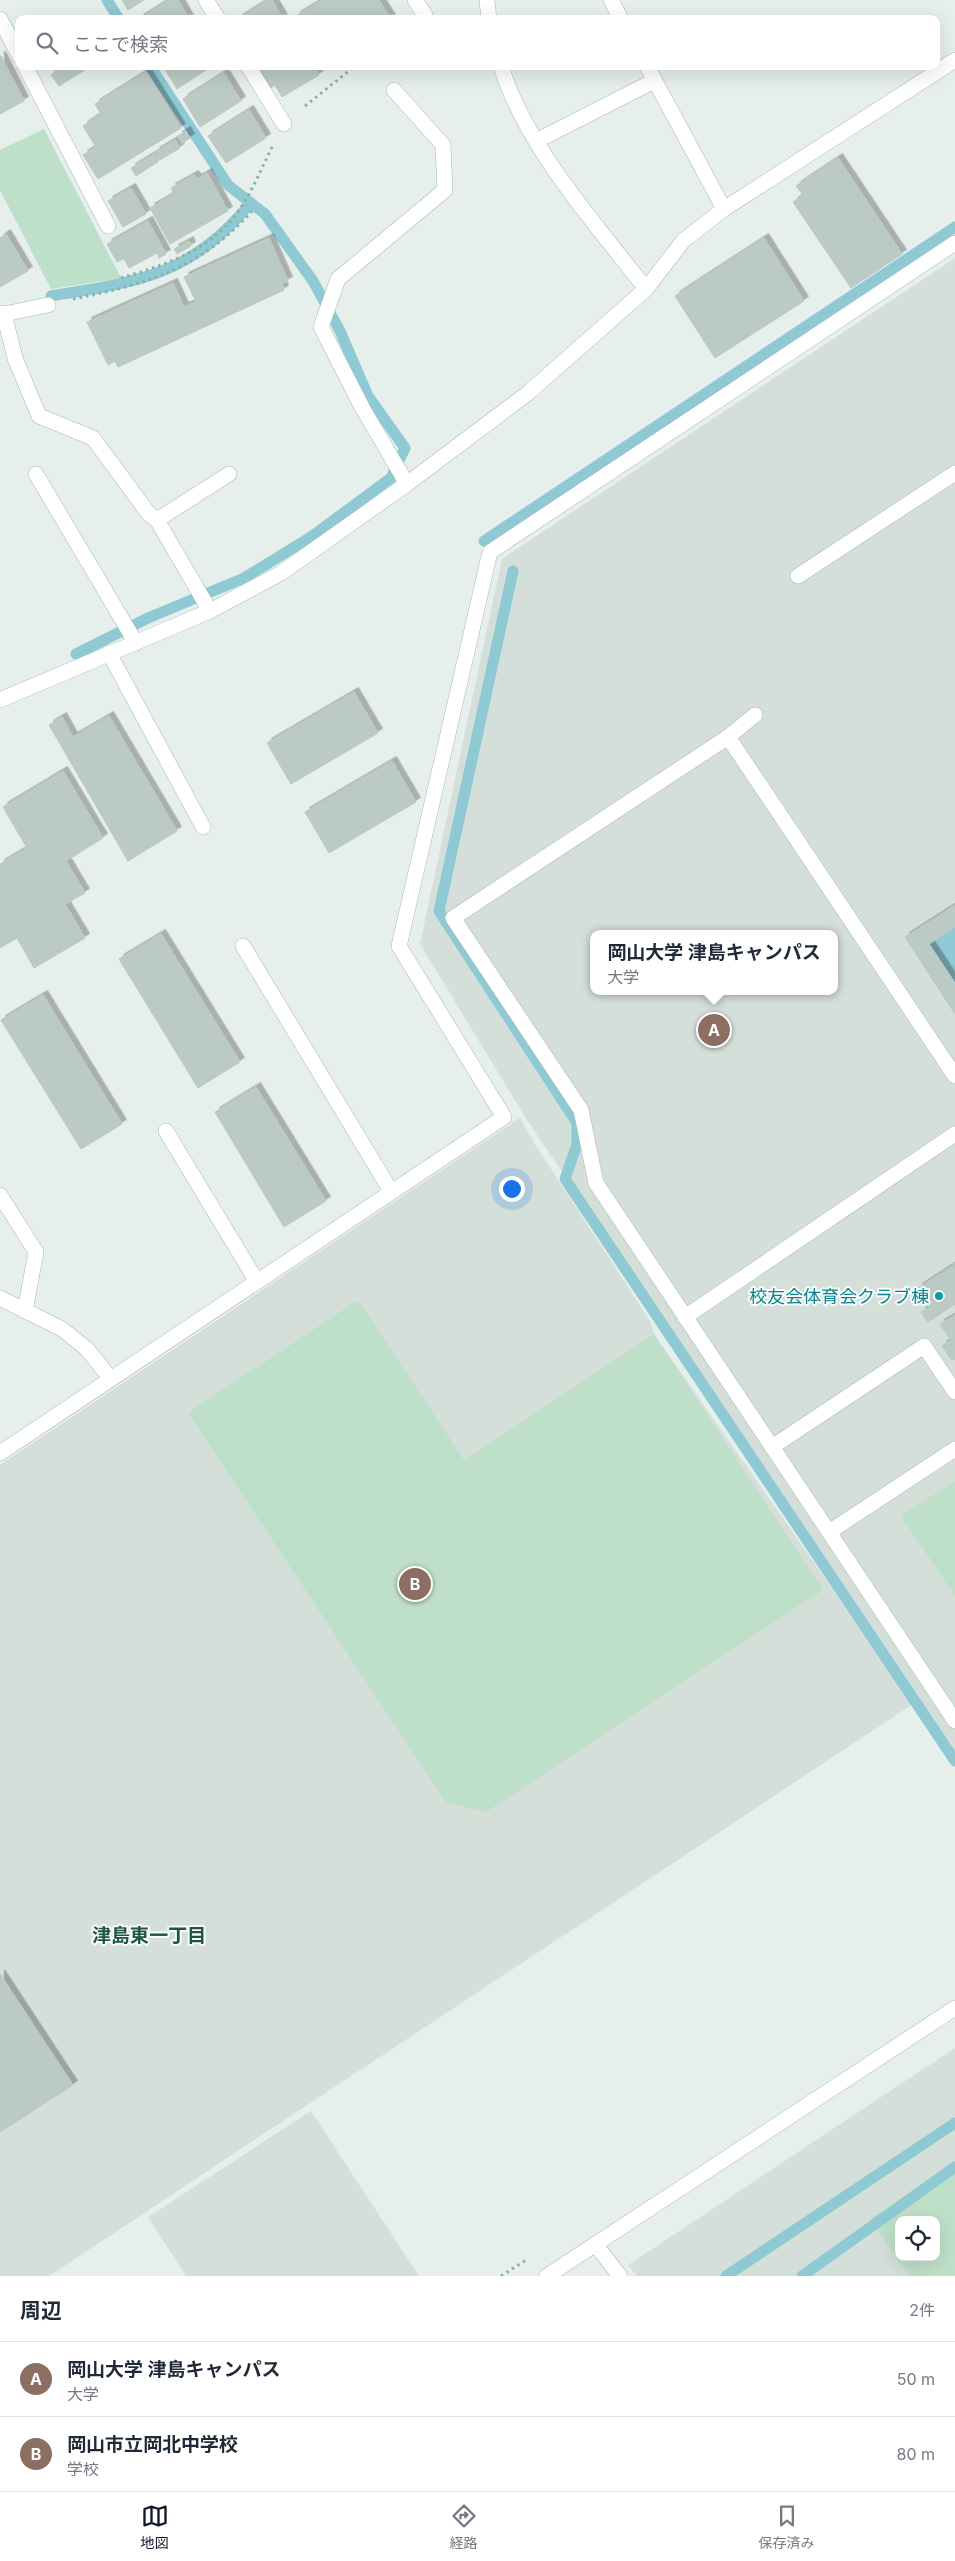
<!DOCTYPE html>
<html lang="ja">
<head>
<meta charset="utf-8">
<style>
  :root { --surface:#fff; --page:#f6f6f7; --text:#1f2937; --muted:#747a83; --line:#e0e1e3; --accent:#111827 }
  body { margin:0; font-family:Inter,"Noto Sans JP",sans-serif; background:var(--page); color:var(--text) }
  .controls { position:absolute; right:15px; bottom:15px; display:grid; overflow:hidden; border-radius:10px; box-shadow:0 5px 20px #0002 }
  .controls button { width:45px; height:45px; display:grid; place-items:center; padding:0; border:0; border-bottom:1px solid var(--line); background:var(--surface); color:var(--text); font:25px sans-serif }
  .you { position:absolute; left:511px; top:1188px; width:18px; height:18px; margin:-12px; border:4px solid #fff; border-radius:50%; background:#1a73e8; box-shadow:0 0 0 8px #1a73e833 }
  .badge { display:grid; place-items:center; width:32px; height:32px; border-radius:50%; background:var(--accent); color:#fff; font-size:16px; font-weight:700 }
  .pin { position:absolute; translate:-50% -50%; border:2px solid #fff; box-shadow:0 1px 5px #0006 }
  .popup { position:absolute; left:590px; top:930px; width:248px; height:65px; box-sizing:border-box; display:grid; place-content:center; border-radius:10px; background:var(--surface); filter:drop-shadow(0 1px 4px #0005); font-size:16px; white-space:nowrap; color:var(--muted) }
  .popup b { font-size:19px; color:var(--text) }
  .popup::after { content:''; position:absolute; left:50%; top:100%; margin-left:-10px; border:10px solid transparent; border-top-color:var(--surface) }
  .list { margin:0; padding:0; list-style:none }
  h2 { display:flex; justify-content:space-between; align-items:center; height:65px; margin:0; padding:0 20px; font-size:21px }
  h2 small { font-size:16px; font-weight:400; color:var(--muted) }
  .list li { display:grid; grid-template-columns:32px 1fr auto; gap:15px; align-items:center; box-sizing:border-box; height:75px; padding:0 20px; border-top:1px solid var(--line) }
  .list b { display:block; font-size:19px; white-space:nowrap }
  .list p { margin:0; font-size:16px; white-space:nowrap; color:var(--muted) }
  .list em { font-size:16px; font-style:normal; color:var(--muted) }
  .icon { flex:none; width:28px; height:28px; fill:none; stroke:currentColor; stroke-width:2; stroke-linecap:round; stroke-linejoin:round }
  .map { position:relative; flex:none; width:955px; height:2276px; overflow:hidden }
  .search { position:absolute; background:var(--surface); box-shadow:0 5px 20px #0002; left:15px; right:15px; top:15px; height:55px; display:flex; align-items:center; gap:12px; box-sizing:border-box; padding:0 18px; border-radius:10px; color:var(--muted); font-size:19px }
  .sheet { height:215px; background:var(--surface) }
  nav { display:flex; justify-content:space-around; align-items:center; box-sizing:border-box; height:70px; border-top:1px solid var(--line); background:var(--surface); font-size:14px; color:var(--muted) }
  nav a { display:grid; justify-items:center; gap:2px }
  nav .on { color:var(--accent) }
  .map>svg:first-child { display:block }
</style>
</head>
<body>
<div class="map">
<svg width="955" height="2276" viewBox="0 0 955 2276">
  <defs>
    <filter id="shadow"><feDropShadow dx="4.5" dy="-4.5" stdDeviation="0" flood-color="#0004"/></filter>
  </defs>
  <rect width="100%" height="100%" fill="#e6efeb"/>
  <g fill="#d4dfda" fill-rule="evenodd">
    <path d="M955,258v1497l-430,-638 -105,-173 82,-385zM594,934h240v57h-240z"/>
    <polygon points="520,1118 536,1146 650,1321 654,1334 913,1704 49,2276 0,2276 0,1465"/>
    <path d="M955,2048v228h-318l-9,-11zM899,2220h37v37h-37z"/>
    <polygon points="311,2111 419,2276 186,2276 148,2217"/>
  </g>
  <g fill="#bfe0c8" fill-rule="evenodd">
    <polygon points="44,129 121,278 51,289 0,190 0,150"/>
    <polygon points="358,1300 464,1460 654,1334 823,1590 486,1812 446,1802 188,1413"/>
    <polygon points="955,1481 955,1596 901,1516"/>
    <path d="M955,2162v114h-46l-39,-57zM899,2220h37v37h-37z"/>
  </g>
  <polygon fill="#8ec9d4" points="955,927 955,983 929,944"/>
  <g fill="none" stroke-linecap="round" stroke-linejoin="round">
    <g stroke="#8ec9d4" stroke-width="11">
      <polyline points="107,0 119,19"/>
      <path d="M51,296c90,-15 138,-20 200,-93"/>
      <polyline points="484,541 955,227"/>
      <polyline points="513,571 439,911 577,1123 577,1144 565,1179 955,1761"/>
      <polyline points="76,654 148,618 244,578 311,537 391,478 405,448 368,396 340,331 313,281 265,214 228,185 150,66"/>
      <polyline points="726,2276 955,2123"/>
      <polyline points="802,2276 955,2167"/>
    </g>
  </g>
  <g fill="#bbcac4" stroke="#b8c9c2" filter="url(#shadow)">
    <polygon points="122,0 144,0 128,10"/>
    <polygon points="169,0 178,0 189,19 139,19"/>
    <polygon points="268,0 272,0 283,19 238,19"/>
    <polygon points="322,0 379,0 391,19 298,19 296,16"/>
    <polygon points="1,56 24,101 0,114 0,56"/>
    <polygon points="51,66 91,66 59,86 51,75 55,72"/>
    <polygon points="163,66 212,66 177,89"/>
    <polygon points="267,66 314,66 319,75 282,97 275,85 269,89 259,70"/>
    <polygon points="146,72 181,128 98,179 83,155 96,147 83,126 101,114 95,104"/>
    <polygon points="224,73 241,101 200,127 183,99"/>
    <polygon points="249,110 266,138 226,163 208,136"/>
    <polygon points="186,131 190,138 182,143 178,136"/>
    <polygon points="175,140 180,148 160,160 155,152"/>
    <polygon points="154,154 159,161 136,176 131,168"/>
    <polygon points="838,158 902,254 851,288 793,202 803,195 796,186"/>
    <polygon points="207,173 228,211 170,244 150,208 174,194 171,188 194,175 197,179"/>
    <polygon points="131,188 146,214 123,227 108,201"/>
    <polygon points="148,221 166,254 159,258 157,253 129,268 124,259 117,262 107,244"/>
    <polygon points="6,234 28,271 0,287 0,238"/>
    <polygon points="269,238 288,281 282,284 284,290 118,367 115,361 108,365 87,322 173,283 184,307 196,302 184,277"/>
    <polygon points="764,238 804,301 715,358 675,296"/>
    <polygon points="189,241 191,246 177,254 174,249"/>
    <polygon points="354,692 378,733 291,784 267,743"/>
    <polygon points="109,716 177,831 128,861 49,725 62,717 73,737"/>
    <polygon points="392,761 416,802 329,853 305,812"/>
    <polygon points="63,771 103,838 66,861 85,893 65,904 85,938 34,968 17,938 0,948 0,864 27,848 3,807"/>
    <polygon points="955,905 955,927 929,944 955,983 955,1014 905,937"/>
    <polygon points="161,934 240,1062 198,1088 119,959"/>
    <polygon points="43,995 122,1124 81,1149 1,1020"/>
    <polygon points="256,1087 326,1201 284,1227 215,1112"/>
    <polygon points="955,1264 955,1304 928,1322 921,1312 929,1307 918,1288"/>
    <polygon points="955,1315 955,1359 952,1360 942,1346 951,1340 940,1324"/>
    <polygon points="0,1974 73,2085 0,2132"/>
  </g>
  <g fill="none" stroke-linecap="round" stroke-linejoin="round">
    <defs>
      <g id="service">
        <polyline points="798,576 955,473"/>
        <polyline points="596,1183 955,1721"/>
        <polyline points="685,1317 955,1134"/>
        <polyline points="772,1447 924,1346 955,1392"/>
        <polyline points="829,1532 955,1449"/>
      </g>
      <g id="minor">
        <polyline points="206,0 218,19"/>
        <polyline points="415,0 425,15"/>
        <polyline points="487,0 489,19"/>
        <polyline points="611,0 621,19"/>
        <polyline points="0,19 19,55"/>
        <polyline points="25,66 108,226"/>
        <polyline points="248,66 284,124"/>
        <path d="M501,66c24,80 95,158 145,223"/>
        <polyline points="647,66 724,209"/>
        <polyline points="394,90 443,145 445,190 338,279 321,327 363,409 407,484"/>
        <polyline points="536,141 654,81"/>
        <polyline points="0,313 4,314 15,358 39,416 93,438 148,513 157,520 210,611"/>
        <polyline points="4,314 48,305"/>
        <polyline points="36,474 136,643"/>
        <polyline points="157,520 229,474"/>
        <polyline points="109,653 203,827"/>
        <polyline points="0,700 210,611 281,573 407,484 528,393 646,289 683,241 724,209 955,60"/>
        <polyline points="728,737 955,1076"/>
        <polyline points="243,946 391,1191"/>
        <polyline points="166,1131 256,1280"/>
        <polyline points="596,1183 581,1110 453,918 728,737 755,715"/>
        <polyline points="0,1195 36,1252 25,1311"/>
        <polyline points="0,1298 62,1329 87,1349 111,1379"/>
        <polyline points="0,1453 504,1117 399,946 490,552 955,243"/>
        <polyline points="595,2244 620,2276"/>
      </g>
      <polyline id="tertiary" points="547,2276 955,2008"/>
    </defs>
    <use href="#service" stroke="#a8b8b2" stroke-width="16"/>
    <use href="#minor" stroke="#a8b8b2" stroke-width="16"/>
    <use href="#tertiary" stroke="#a8b8b2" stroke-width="16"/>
    <g stroke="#86b3a5" stroke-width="3" stroke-dasharray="2.5 4" stroke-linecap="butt">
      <polyline points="305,106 355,66"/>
      <path d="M121,278c44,-13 91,-28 118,-68 14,-20 23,-43 34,-65"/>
      <path d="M73,299c74,-15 127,-30 179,-88"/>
      <polyline points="501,2276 526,2260"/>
    </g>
    <use href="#service" stroke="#fff" stroke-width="15"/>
    <use href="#minor" stroke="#fff" stroke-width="15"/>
    <use href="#tertiary" stroke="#fff" stroke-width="15"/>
  </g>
  <circle fill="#0f9aa8" stroke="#f7fbf9" stroke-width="2" cx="939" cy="1296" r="5"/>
  <g text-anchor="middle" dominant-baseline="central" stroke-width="4" stroke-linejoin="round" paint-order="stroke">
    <g font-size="18" fill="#0d838f" stroke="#f7fbf9" text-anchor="end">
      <text x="929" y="1296">校友会体育会クラブ棟</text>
    </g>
    <g font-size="19" font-weight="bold" fill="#1f5548" stroke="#f7fbf9">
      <text x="149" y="1935">津島東一丁目</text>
    </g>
  </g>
</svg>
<div class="controls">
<button><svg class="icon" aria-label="locate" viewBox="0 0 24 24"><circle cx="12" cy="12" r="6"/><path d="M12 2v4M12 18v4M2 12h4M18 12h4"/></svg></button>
</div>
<div class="you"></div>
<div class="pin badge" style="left:714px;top:1030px;background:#8d6e63">A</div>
<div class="popup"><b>岡山大学 津島キャンパス</b>大学</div>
<div class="pin badge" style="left:415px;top:1584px;background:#8d6e63">B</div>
<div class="search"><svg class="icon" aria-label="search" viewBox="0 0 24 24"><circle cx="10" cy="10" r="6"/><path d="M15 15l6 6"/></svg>ここで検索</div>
</div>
<section class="sheet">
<h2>周辺<small>2件</small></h2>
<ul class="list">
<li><span class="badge" style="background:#8d6e63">A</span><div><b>岡山大学 津島キャンパス</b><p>大学</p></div><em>50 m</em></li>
<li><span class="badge" style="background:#8d6e63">B</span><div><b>岡山市立岡北中学校</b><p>学校</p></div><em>80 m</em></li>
</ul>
</section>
<nav>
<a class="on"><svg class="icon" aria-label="map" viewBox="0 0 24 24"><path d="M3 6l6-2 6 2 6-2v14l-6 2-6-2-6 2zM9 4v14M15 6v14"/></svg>地図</a>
<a><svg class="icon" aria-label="directions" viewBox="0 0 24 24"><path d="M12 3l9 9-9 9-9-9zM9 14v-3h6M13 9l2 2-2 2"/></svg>経路</a>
<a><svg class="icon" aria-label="saved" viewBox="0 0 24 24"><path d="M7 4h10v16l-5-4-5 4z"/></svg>保存済み</a>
</nav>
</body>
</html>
